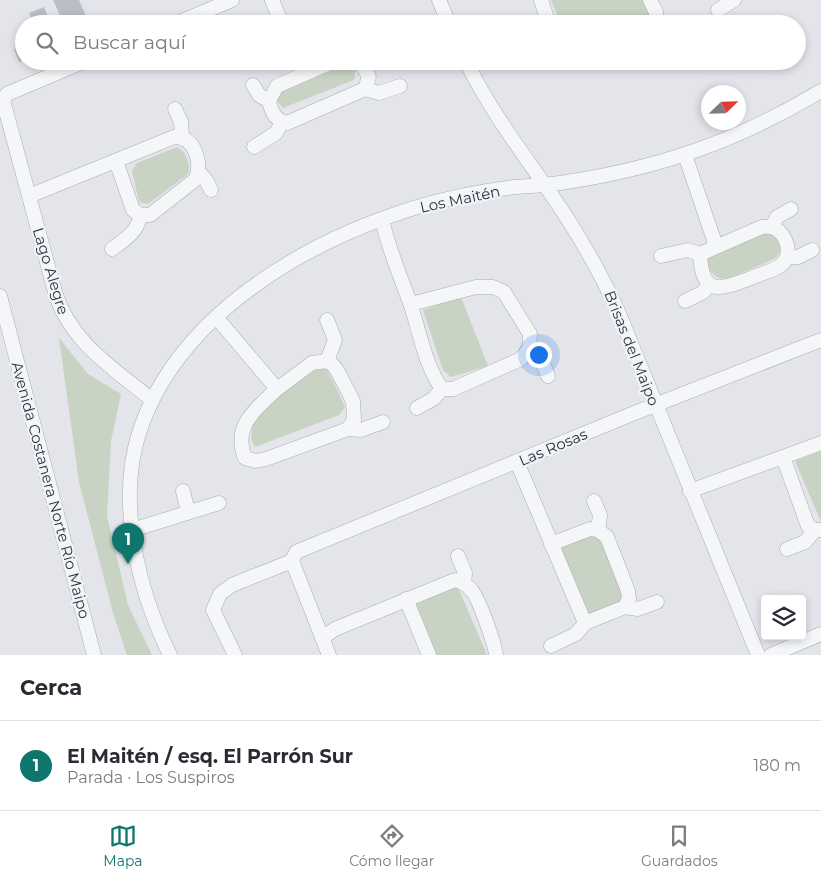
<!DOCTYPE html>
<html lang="es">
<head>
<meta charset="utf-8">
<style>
  :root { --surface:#fff; --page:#f2f2f3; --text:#2b2b33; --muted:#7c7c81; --line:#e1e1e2; --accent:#0f766e }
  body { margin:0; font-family:Montserrat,sans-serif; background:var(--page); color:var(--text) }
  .controls { position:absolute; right:15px; bottom:15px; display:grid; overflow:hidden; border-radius:5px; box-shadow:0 2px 8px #0003 }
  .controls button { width:45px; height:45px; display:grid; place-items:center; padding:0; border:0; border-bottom:1px solid var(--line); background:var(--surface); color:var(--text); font:25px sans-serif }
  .compass { position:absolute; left:701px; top:85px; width:45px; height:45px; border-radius:50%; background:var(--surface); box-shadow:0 2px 8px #0003; rotate:67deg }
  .you { position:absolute; left:538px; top:354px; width:18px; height:18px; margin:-12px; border:4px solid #fff; border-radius:50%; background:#1a73e8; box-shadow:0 0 0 8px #1a73e833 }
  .badge { display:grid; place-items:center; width:32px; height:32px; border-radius:50%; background:var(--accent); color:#fff; font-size:16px; font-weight:700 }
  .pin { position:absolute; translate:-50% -41px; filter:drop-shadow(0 1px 2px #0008) }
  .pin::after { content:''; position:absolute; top:26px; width:18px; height:15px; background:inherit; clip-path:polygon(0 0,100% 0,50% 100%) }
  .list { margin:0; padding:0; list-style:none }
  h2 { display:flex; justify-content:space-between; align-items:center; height:65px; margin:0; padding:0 20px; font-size:21px }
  h2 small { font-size:16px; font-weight:400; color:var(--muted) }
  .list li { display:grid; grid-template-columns:32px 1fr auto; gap:15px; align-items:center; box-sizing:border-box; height:90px; padding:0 20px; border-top:1px solid var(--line) }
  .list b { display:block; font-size:19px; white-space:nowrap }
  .list p { margin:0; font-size:16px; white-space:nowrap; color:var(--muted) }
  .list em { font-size:16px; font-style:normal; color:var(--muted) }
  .icon { flex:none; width:28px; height:28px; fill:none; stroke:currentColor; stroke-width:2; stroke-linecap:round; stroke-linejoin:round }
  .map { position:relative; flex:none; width:821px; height:655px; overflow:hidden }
  .search { position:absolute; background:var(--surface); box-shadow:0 2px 8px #0003; left:15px; right:15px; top:15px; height:55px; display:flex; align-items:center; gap:12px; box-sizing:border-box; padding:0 18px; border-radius:28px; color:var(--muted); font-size:19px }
  .sheet { height:155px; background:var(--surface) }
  nav { display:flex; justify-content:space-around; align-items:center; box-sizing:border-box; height:70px; border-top:1px solid var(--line); background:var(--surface); font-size:14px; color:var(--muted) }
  nav a { display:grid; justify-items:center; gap:2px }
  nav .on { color:var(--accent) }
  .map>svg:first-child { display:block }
</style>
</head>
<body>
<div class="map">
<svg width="821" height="655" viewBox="0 0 821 655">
  <rect width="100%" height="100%" fill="#e3e5ea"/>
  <g fill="#c8d3c4">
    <polygon points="551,0 644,0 651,19 648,24 561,24"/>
    <polygon points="335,61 346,61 356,66 354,80 283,108 276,100 278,91"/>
    <path d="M177,147c9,5 14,17 11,27l-40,30 -9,-2 -7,-31 5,-8z"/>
    <polygon points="766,230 780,239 782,248 776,258 727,279 718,278 708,269 707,258"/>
    <polygon points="461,297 488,366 451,377 443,370 423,310"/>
    <polygon points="59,338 88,374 121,394 111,441 107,516 128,605 152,655 127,655 113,613 79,482"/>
    <polygon points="322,361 334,383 345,407 339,415 255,447 251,438 253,423 283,387"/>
    <polygon points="821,451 821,522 795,461"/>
    <polygon points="597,531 624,591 622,603 586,616 560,546"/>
    <polygon points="457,585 487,655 435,655 413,602"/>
  </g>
  <g fill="#babfc7">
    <polygon points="53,0 79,0 89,23 64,24"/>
    <polygon points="44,7 51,24 34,24 29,13"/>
    <polygon points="24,45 24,60 19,62 14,49"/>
  </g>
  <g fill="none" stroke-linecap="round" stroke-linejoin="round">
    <defs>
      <g id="minor">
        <polyline points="272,0 282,24"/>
        <polyline points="439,0 449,24"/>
        <polyline points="541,0 549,24"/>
        <polyline points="650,0 656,12 656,24"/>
        <polyline points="718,10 734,0"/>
        <polyline points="175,24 232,0"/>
        <path d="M85,61l-78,33 -4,6 1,4 51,188c15,50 58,76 97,108"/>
        <path d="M334,61l-57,25 -8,15c2,10 6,20 18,22l78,-34 4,-12 -6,-11 -7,-5"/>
        <path d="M466,61c21,44 50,83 78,123 29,41 56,86 76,132l138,339"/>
        <polyline points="253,85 259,95 269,101"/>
        <polyline points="365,89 379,93 400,86"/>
        <polyline points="175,109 181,122 182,137"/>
        <polyline points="254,147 276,133 282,122"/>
        <polyline points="685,155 716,246"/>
        <polyline points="199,172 206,180 211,190"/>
        <path d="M29,196l145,-59c21,-1 28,25 22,42l-46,36h-9l-8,-5 -17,-49"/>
        <path d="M382,219c6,29 18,56 28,84 10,29 14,60 32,86h11l68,-30 8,-10 1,-15 -26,-42 -11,-5h-17l-65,17"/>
        <path d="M762,227c4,0 8,-1 12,1 13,6 20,28 6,38 -8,5 -20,8 -29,12 -31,12 -49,19 -51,-24z"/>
        <polyline points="772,227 777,217 791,209"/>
        <path d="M112,249c15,-11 24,-16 29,-34"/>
        <polyline points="661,256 688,250 700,254"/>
        <polyline points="787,257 798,257 812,250"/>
        <polyline points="0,296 94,655"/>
        <polyline points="685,301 702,293 710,285"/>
        <path d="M216,317l61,72c-21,20 -45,37 -32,69l11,3 10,-2 82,-30 6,-9 -1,-19 -16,-31 -4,-5 -6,-4 -15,2 -35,26"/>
        <polyline points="529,349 543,364 548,376"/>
        <polyline points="327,361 335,340 327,320"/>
        <polyline points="417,408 433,399 442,389"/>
        <polyline points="348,429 361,430 383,422"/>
        <polyline points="783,457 808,526 815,530 821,530"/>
        <polyline points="517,462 585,623 625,607 629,599 628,591 607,537 598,530 590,529 551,544"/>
        <polyline points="183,491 188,512"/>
        <polyline points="690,491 821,443"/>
        <polyline points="594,501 600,515 598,530"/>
        <polyline points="132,530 219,503"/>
        <polyline points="787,549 805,542 815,530"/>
        <polyline points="458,556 465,573 464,583"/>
        <polyline points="292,561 296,552 632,414 821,340"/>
        <polyline points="292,561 329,655"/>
        <polyline points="406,599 429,655"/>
        <polyline points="625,607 638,609 657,602"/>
        <path d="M322,638l13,-9 120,-49c7,2 13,5 17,11 7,8 23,53 24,64"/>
        <polyline points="551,646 576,634 585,623"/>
        <path d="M170,655c-32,-65 -54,-154 -30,-225 39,-115 164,-188 274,-222 33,-10 67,-17 101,-21 17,-1 34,-2 51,-5 94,-14 173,-42 255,-91"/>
        <polyline points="235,655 213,610 220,594 232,585 292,561"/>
        <polyline points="771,655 821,634"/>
      </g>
    </defs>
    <use href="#minor" stroke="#a8acb4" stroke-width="15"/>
    <use href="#minor" stroke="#f5f6f8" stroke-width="14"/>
  </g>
  <g text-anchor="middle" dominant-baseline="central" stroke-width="4.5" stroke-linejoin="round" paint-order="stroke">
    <g font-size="15" fill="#2b3341" stroke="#f2f4f7">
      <text transform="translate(460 199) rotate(-12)">Los Maitén</text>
      <text transform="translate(51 271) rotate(73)">Lago Alegre</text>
      <text transform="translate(632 348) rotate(68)">Brisas del Maipo</text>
      <text transform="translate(553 447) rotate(-23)">Las Rosas</text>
      <text transform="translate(51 490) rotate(75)">Avenida Costanera Norte Río Maipo</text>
    </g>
  </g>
</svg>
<div class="controls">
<button><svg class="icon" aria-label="layers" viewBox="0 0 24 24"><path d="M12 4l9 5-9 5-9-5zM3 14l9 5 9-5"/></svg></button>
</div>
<svg class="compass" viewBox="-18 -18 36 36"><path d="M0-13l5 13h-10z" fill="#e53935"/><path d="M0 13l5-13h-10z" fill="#7c7c81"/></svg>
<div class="you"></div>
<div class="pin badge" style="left:128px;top:564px">1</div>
<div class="search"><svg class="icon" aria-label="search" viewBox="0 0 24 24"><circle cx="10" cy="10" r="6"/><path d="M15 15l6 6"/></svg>Buscar aquí</div>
</div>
<section class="sheet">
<h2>Cerca<small></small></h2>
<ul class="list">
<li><span class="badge">1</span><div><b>El Maitén / esq. El Parrón Sur</b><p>Parada · Los Suspiros</p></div><em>180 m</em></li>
</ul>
</section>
<nav>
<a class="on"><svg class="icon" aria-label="map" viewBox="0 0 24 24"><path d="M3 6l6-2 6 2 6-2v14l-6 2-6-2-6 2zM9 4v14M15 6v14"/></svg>Mapa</a>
<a><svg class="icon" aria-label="directions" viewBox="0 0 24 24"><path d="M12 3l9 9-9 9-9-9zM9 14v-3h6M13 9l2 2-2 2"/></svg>Cómo llegar</a>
<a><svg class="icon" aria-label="saved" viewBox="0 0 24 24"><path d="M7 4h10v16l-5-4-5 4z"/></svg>Guardados</a>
</nav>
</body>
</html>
